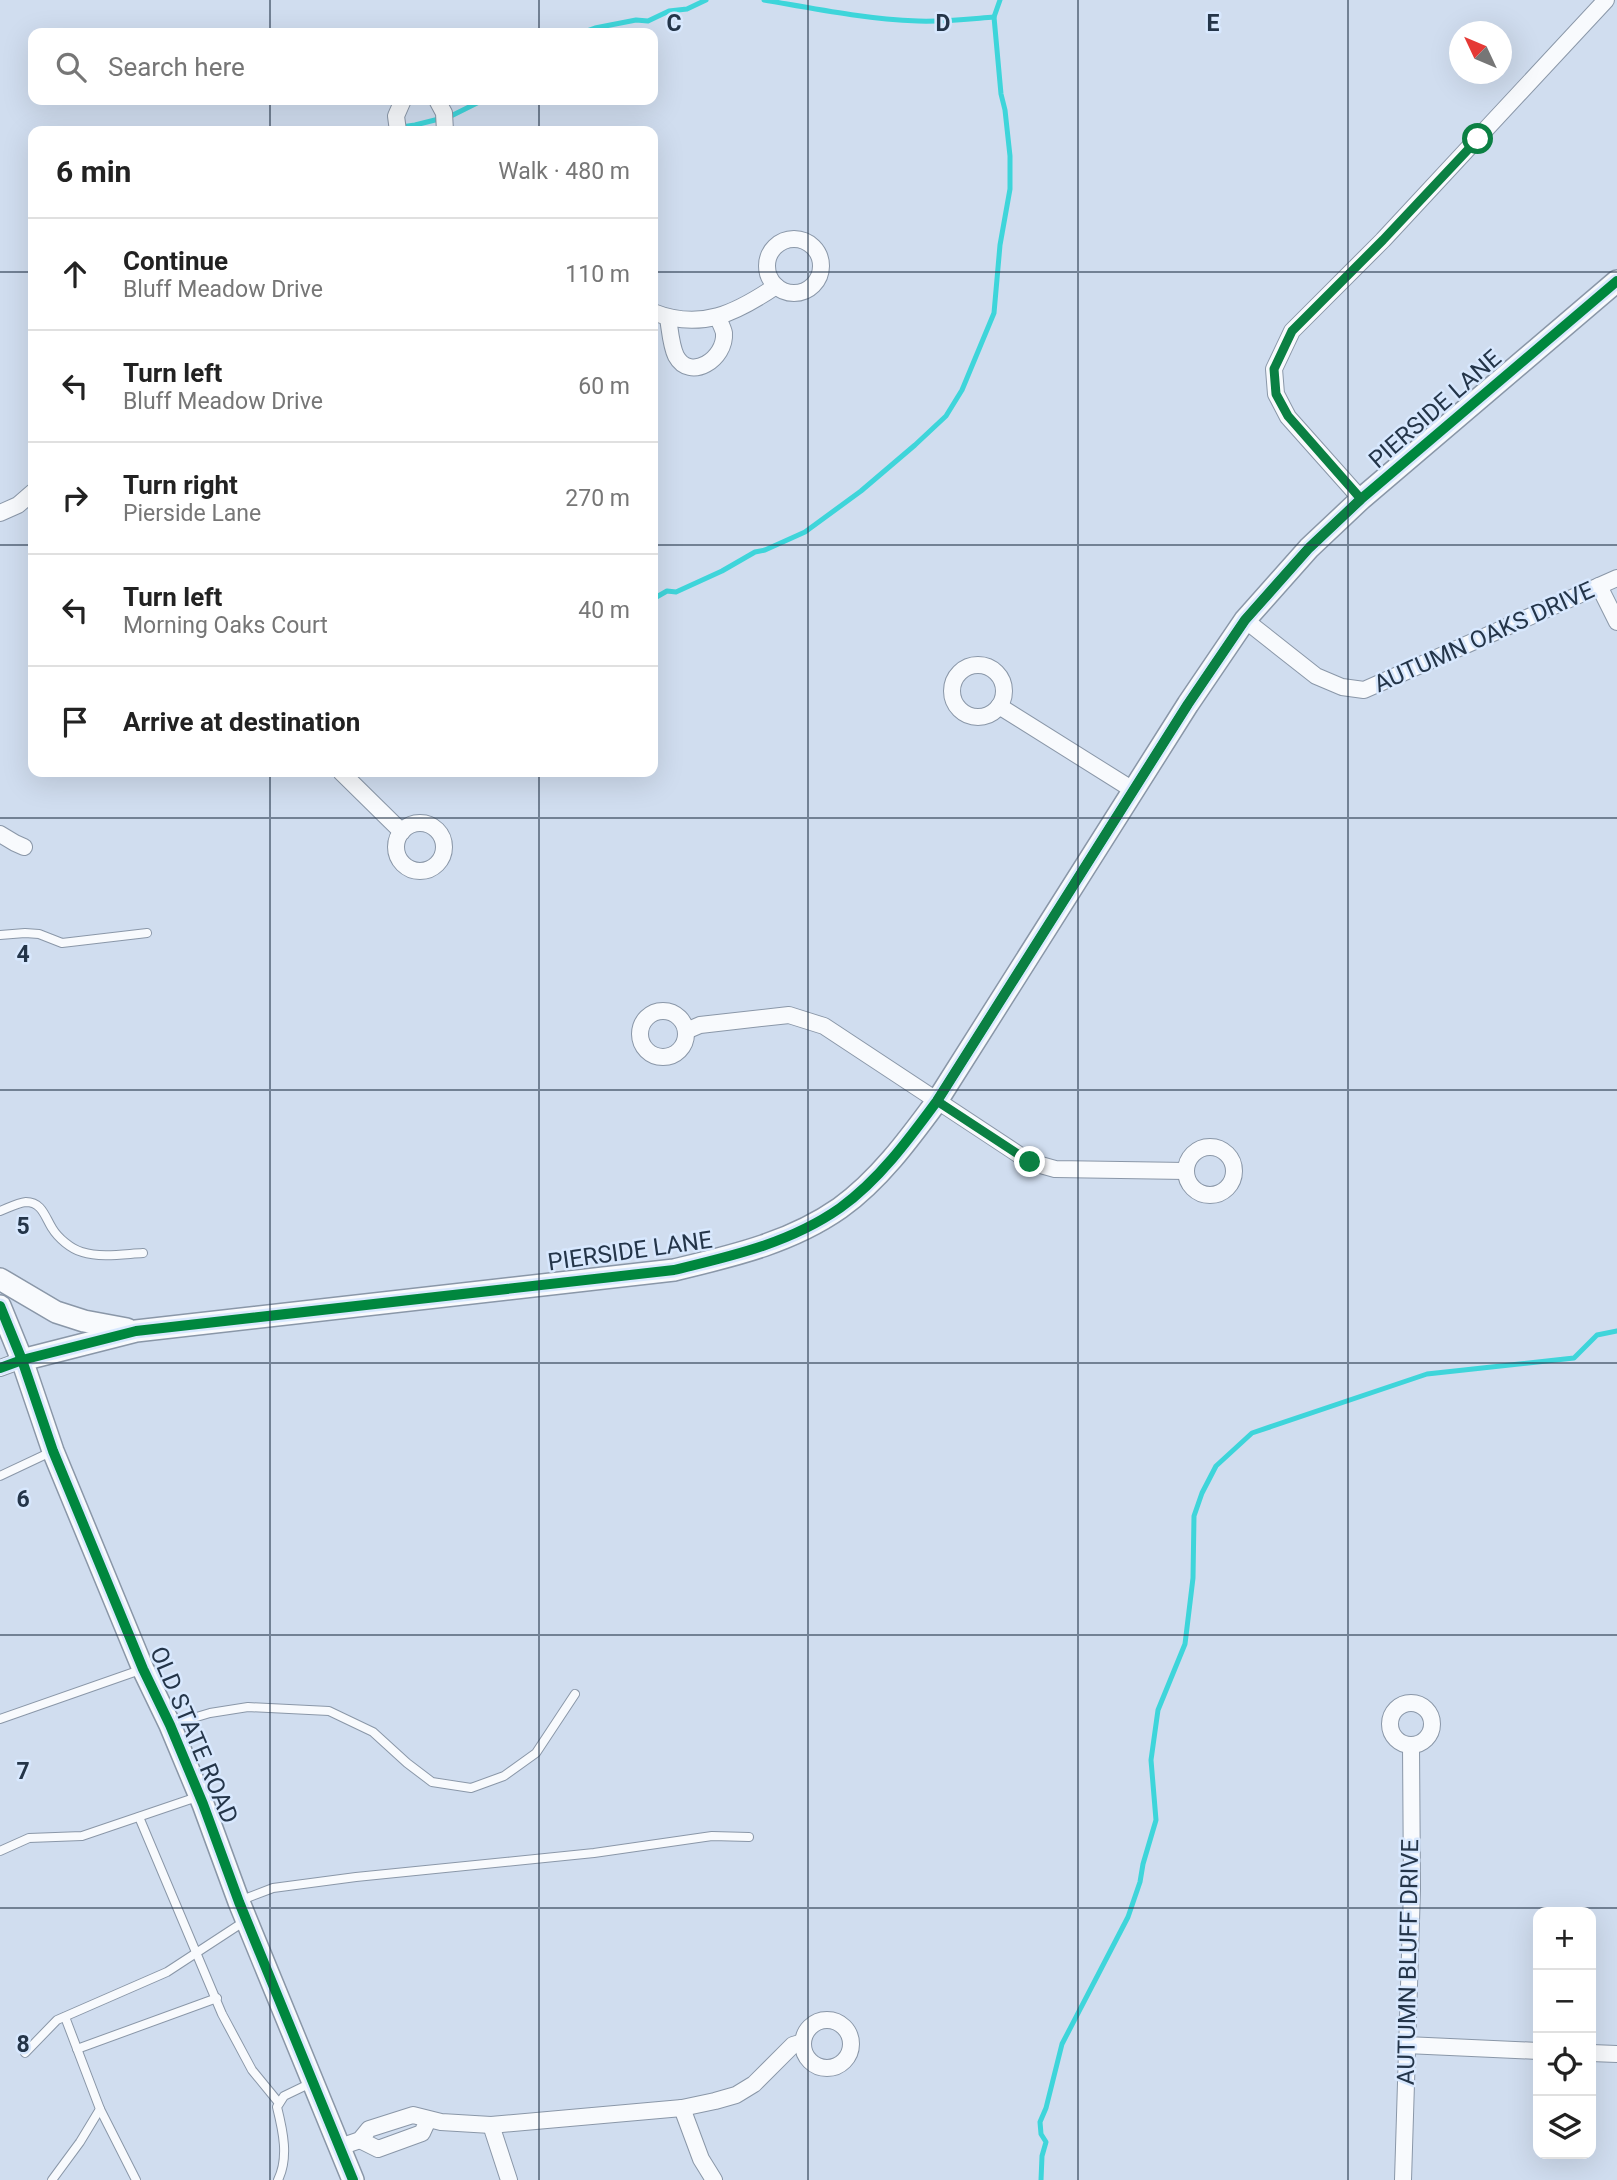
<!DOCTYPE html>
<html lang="en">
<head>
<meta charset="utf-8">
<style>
  :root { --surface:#fff; --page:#f2f2f2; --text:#222; --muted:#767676; --line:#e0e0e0 }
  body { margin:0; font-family:Roboto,sans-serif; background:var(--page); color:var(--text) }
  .controls { position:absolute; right:21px; bottom:21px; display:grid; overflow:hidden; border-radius:14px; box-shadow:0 7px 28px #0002 }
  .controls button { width:63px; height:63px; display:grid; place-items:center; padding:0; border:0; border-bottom:2px solid var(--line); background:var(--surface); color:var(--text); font:35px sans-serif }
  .compass { position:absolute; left:1449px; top:21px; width:63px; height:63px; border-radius:50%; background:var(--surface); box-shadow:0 7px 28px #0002; rotate:314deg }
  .stop { position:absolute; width:21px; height:21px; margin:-16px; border:5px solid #0b8043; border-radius:50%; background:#fff }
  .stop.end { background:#0b8043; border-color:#fff; box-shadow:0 2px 7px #0008 }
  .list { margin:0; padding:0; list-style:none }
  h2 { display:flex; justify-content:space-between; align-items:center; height:91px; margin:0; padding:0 28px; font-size:30px }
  h2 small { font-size:23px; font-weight:400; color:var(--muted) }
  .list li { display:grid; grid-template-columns:46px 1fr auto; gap:21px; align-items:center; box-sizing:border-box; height:112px; padding:0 28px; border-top:2px solid var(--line) }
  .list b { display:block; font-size:26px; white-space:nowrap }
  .list p { margin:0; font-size:23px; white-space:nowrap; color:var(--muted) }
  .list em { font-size:23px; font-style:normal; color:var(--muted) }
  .icon { flex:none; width:38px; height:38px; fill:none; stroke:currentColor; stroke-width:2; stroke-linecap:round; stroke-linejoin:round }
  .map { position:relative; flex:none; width:1617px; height:2180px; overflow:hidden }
  .search { position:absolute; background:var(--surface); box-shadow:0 7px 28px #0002; left:28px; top:28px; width:630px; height:77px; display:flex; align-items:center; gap:18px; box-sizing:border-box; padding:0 24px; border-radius:14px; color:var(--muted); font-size:26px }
  .panel { position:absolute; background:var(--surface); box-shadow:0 7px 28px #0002; left:28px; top:126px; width:630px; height:651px; border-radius:14px }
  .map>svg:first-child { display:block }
</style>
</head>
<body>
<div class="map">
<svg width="1617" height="2180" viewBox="0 0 1617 2180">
  <rect width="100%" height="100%" fill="#d0ddef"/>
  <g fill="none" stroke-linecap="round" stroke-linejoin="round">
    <g stroke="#3ed5da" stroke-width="5">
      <path d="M764,0c52,9 102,19 154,21 25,1 51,-2 76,-4"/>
      <polyline points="581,33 595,28 636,20 648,21 669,11 687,9 706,0"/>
      <polyline points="374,131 415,125 451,116 483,100"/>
      <polyline points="653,599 667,591 676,592 722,571 755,552 765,550 805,532 861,491 915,445 946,416 962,390 994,313 1000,245 1010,189 1010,156 1005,110 1001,94 994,17 1000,0"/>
      <polyline points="1041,2180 1042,2156 1046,2142 1041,2134 1040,2122 1046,2108 1062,2044 1128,1917 1140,1882 1143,1864 1156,1820 1151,1760 1158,1710 1185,1644 1193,1578 1194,1516 1202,1493 1216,1466 1252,1433 1427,1374 1574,1358 1597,1335 1617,1331"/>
    </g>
    <defs>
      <g id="service">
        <polyline points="0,935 25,933 39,934 62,943 147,933"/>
        <path d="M0,1211c8,-3 17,-8 26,-9 16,0 19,15 26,26 6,10 19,21 30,24 19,6 42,2 61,1"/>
        <polyline points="0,1476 53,1451"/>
        <polyline points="0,1719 143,1669"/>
        <polyline points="173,1724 210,1713 248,1707 329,1711 373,1732 407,1763 432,1782 471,1788 504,1776 536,1753 575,1694"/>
        <polyline points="139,1817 222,2014 252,2070 279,2103"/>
        <polyline points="0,1851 29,1838 82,1836 200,1796"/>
        <polyline points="239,1901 273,1888 356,1877 594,1853 712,1836 749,1837"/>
        <polyline points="77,2049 217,1998"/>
        <polyline points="25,2053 57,2020 167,1972 245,1921"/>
        <polyline points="100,2109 136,2180"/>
        <polyline points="52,2180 80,2142 100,2109 65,2017"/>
        <path d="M278,2180c11,-22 5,-49 -1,-73l7,-11 27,-13"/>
      </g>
      <g id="minor">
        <polyline points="437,100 444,113 445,131"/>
        <polyline points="398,131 396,116 403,100"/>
        <circle cx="794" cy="266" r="27"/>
        <path d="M653,312c48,19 83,1 123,-26"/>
        <path d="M668,318c2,12 3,28 8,38 14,26 50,3 48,-23 -1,-5 -4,-10 -6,-15"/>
        <polyline points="1361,499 1288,417 1276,394 1274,369 1292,331 1383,240 1606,0"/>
        <polyline points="0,513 18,505 33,492"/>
        <polyline points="1599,586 1617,622"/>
        <polyline points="1245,620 1316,676 1342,687 1364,690 1617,578"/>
        <circle cx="978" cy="691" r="26"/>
        <polyline points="999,706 1133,790"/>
        <polyline points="341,772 402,832"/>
        <circle cx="420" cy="847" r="24"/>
        <polyline points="0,834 15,843 24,847"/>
        <circle cx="663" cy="1034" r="23"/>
        <polyline points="686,1031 700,1025 789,1015 824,1026 1030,1162 1055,1169 1186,1171"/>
        <circle cx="1210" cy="1171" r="24"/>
        <polyline points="0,1368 22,1360"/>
        <circle cx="1411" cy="1724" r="21"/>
        <circle cx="827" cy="2044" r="24"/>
        <polyline points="1406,2045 1538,2051"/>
        <polyline points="1591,2053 1617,2054"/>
        <polyline points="682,2108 701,2159 714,2180"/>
        <polyline points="491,2125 509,2180"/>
        <polyline points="360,2140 378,2149 422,2133 428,2120"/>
        <polyline points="340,2147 360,2140 369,2129 413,2115 441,2122 491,2125 682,2108 715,2101 736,2095 754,2084 793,2045 803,2042"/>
        <polyline points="1403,2180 1412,1889 1411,1745"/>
      </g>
      <g id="tertiary">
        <polyline points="0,1279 56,1312 84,1321 127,1329"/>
        <polyline points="0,1306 22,1360 53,1451 143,1669 170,1725 203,1804 239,1902 353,2180"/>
        <path d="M22,1360l114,-29 538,-61c58,-14 116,-27 166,-62 39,-28 69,-69 97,-107l251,-397 57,-84 64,-72 52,-49 256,-218"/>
      </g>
    </defs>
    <use href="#service" stroke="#8a97a8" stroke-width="10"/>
    <use href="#minor" stroke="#8a97a8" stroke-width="18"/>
    <use href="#tertiary" stroke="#8a97a8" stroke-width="24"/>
    <use href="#service" stroke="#f8fafd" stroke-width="8"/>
    <use href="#minor" stroke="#f8fafd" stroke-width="16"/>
    <use href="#tertiary" stroke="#f8fafd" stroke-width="21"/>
    <defs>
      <g id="cycleway">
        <polyline points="0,1306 22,1360 53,1451 143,1669 170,1725 203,1804 239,1902 353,2180"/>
        <path d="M0,1368l22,-8 114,-29 538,-61c58,-14 116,-27 166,-62 39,-28 69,-69 97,-107l251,-397 57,-84 64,-72 52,-49 256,-218"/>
      </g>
    </defs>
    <use href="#cycleway" stroke="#d8e8fe" stroke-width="15"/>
    <use href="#cycleway" stroke="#00873e" stroke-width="10"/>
  </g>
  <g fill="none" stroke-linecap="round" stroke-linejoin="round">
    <polyline stroke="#0b8043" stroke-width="9" points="1030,1162 937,1101 1188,704 1245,620 1309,548 1361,499 1288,416 1276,394 1274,369 1292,331 1383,240 1478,139"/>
  </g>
  <path fill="none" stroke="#243549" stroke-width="2" stroke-opacity="0.55" d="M270,0v33M539,0v33M808,0v2180M1078,0v2180M1348,0v2180M270,100v31M539,100v31M0,272h33M653,272h964M0,545h33M653,545h964M270,772v1408M539,772v1408M0,818h1617M0,1090h1617M0,1363h1617M0,1635h1617M0,1908h1617"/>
  <g text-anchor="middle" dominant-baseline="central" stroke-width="5" stroke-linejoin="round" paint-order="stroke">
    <g font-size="24" fill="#243549" stroke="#d8e8fe">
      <text transform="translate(1435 409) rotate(-41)">PIERSIDE LANE</text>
      <text transform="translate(1484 637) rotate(-24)">AUTUMN OAKS DRIVE</text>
      <text transform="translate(630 1251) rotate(-8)">PIERSIDE LANE</text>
      <text transform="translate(194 1735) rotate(67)">OLD STATE ROAD</text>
      <text transform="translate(1408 1962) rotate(-89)">AUTUMN BLUFF DRIVE</text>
    </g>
  </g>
  <g font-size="23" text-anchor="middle" font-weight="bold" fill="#243549" stroke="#d8e8fe" stroke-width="5" stroke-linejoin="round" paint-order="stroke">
    <text x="674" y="31">C</text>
    <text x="943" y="31">D</text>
    <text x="1213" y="31">E</text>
    <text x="23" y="962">4</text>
    <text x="23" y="1234">5</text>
    <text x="23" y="1507">6</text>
    <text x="23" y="1779">7</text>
    <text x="23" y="2052">8</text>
  </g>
</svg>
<div class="controls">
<button>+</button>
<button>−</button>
<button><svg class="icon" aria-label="locate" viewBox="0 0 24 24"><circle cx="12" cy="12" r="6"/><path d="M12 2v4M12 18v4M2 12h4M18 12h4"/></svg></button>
<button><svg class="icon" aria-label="layers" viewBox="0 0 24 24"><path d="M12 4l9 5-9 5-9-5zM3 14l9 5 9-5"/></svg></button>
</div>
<svg class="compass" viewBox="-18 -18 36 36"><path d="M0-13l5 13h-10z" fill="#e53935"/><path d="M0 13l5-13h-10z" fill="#767676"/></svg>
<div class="stop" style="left:1478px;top:139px"></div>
<div class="stop end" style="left:1030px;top:1162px"></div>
<div class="search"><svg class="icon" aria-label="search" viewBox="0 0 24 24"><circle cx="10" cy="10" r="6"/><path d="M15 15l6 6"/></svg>Search here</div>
<section class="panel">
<h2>6 min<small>Walk · 480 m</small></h2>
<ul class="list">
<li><svg class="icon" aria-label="ahead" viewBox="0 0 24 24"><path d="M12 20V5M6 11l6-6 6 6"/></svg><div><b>Continue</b><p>Bluff Meadow Drive</p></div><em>110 m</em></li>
<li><svg class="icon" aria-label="left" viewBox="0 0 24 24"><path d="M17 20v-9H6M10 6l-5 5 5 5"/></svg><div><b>Turn left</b><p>Bluff Meadow Drive</p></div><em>60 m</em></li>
<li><svg class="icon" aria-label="right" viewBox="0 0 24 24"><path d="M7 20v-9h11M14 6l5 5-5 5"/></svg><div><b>Turn right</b><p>Pierside Lane</p></div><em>270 m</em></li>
<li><svg class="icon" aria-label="left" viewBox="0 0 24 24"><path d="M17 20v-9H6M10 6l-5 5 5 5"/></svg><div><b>Turn left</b><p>Morning Oaks Court</p></div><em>40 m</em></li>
<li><svg class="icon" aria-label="arrive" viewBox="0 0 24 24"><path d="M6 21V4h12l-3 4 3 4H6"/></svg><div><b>Arrive at destination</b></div></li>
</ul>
</section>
</div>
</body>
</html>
